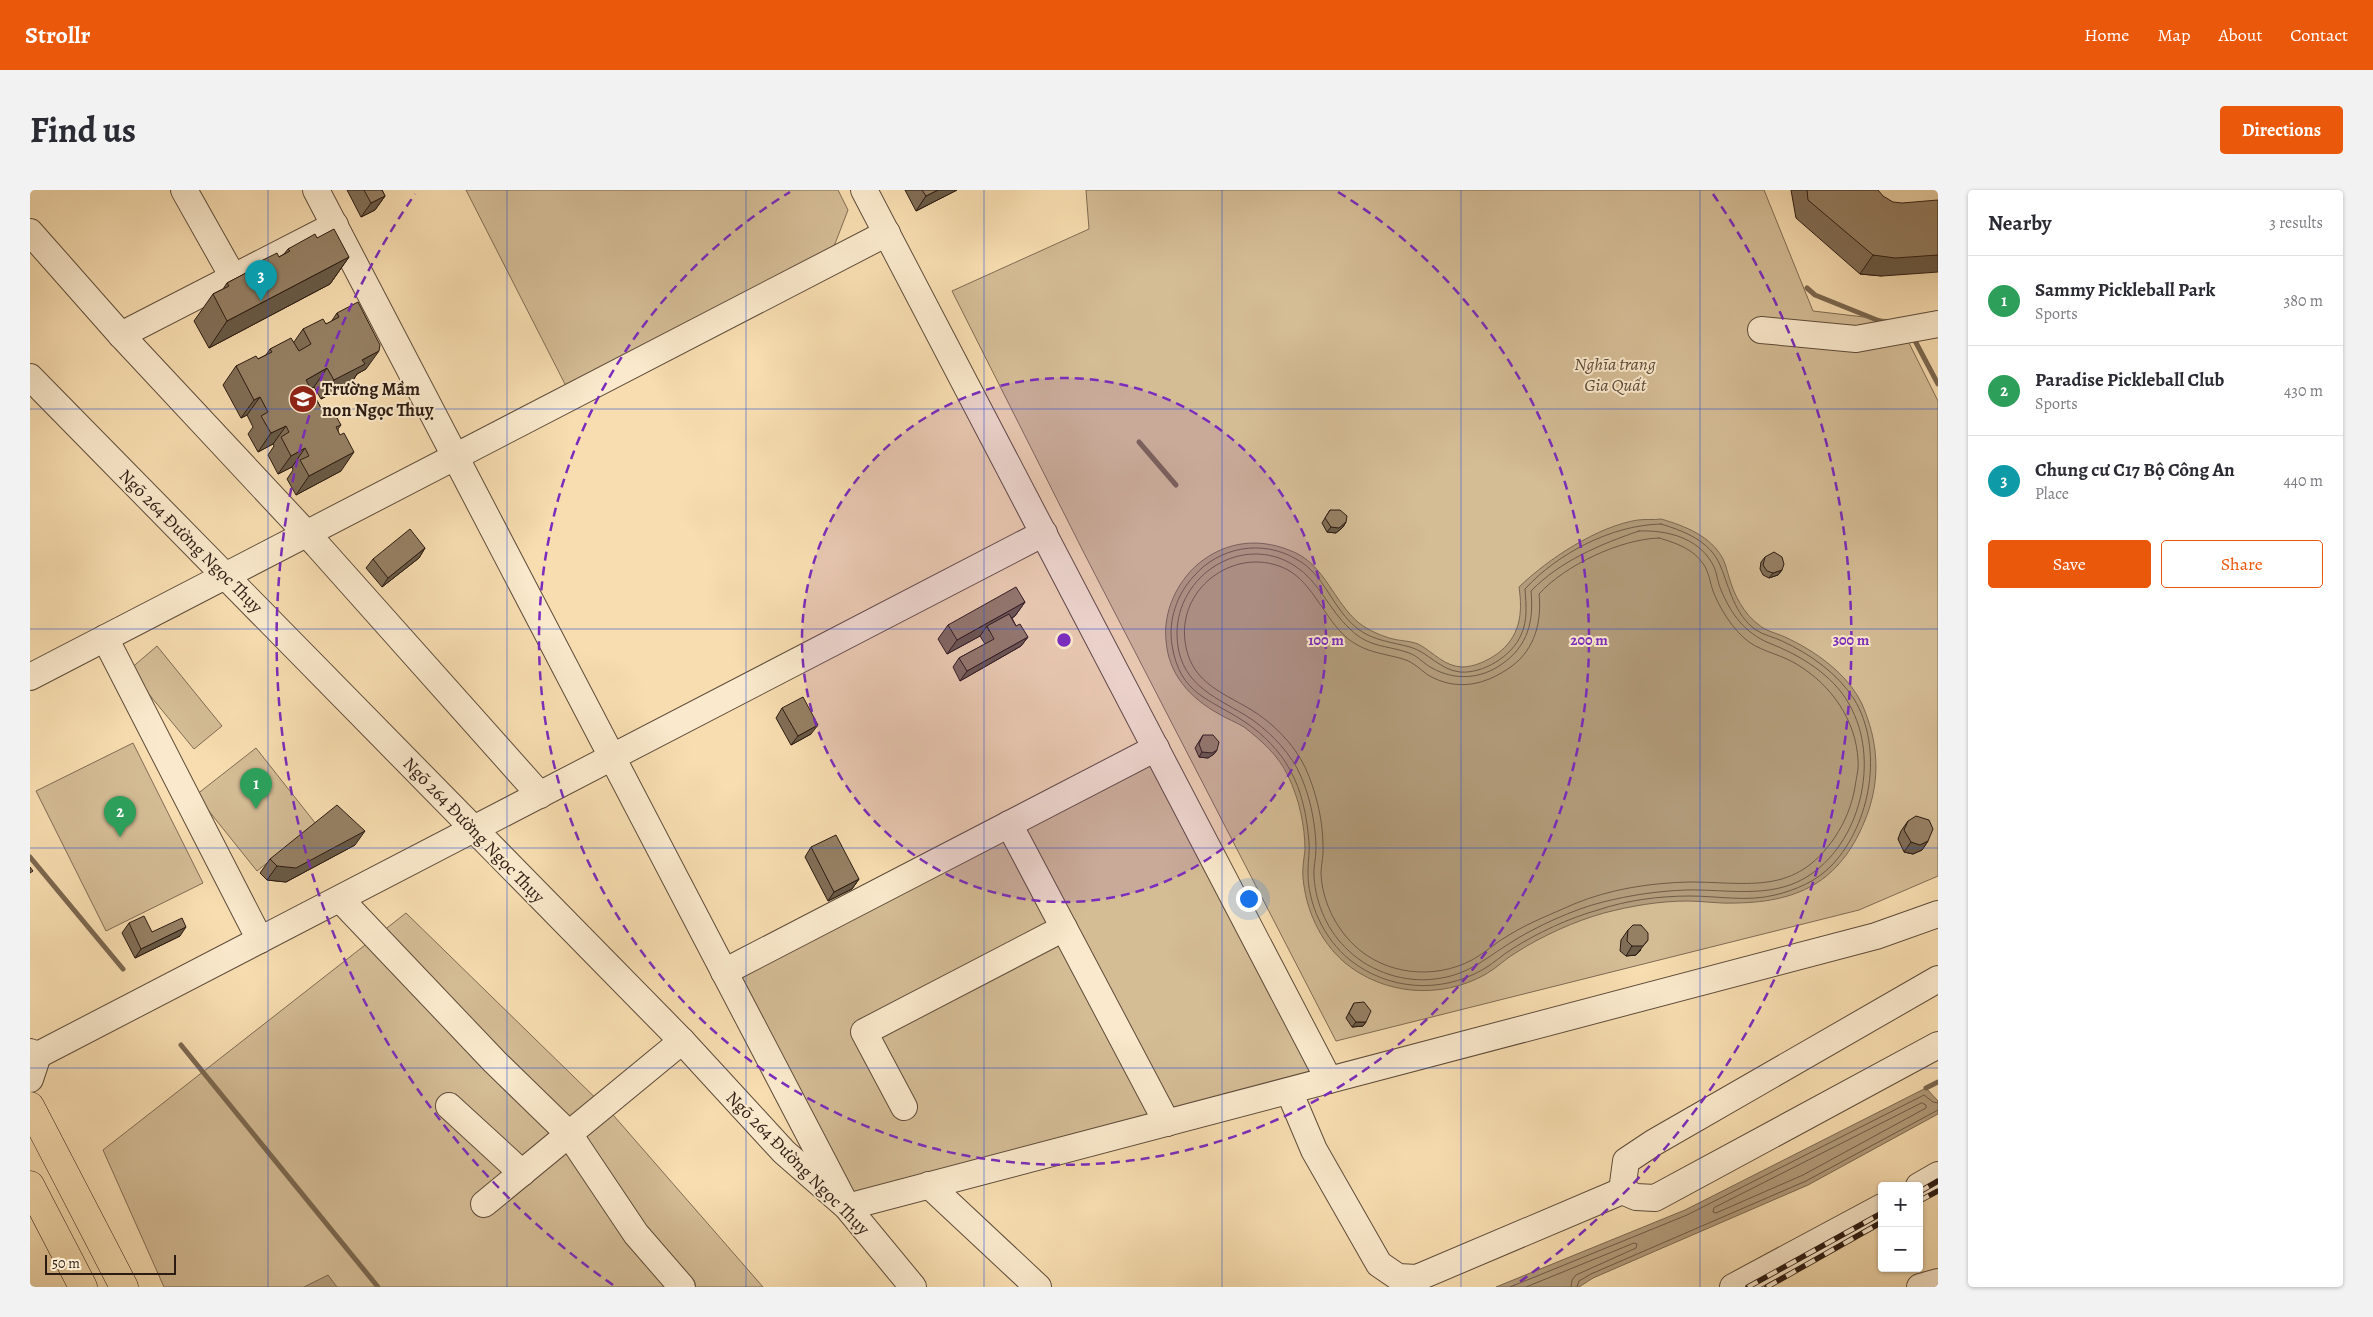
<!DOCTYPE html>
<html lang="en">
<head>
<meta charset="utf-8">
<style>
  :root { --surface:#fff; --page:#f2f2f3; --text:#2b2b33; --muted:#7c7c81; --line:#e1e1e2; --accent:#ea580c }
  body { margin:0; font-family:Alegreya,serif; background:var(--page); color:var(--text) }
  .controls { position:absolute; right:15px; bottom:15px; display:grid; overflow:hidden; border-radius:5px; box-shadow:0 1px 4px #0004 }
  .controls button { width:45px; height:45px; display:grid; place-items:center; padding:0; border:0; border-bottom:1px solid var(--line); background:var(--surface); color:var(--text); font:25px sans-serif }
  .scale { position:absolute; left:15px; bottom:12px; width:131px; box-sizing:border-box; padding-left:5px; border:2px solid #2c1b12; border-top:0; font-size:14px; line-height:18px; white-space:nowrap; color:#2c1b12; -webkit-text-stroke:4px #fae9cc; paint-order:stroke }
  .you { position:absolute; left:1218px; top:708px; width:18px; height:18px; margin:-12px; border:4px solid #fff; border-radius:50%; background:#1a73e8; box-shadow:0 0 0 8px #1a73e833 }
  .badge { display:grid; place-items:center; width:32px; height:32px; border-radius:50%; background:var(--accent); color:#fff; font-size:16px; font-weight:700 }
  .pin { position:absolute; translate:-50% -41px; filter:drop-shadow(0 1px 2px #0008) }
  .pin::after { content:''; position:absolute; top:26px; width:18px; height:15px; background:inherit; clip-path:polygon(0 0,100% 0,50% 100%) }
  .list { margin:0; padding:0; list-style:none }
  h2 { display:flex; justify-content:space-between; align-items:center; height:65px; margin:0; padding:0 20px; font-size:21px }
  h2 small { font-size:16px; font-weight:400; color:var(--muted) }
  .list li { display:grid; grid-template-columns:32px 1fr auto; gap:15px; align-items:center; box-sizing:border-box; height:90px; padding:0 20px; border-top:1px solid var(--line) }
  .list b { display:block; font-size:19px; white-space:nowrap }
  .list p { margin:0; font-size:16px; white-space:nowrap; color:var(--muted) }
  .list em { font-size:16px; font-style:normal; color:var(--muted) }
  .actions { display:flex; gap:10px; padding:15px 20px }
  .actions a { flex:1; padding:11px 0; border:1px solid var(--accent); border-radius:5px; text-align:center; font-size:18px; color:var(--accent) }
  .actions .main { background:var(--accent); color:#fff }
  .map { position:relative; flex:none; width:1908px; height:1097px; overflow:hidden; border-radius:5px }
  header { display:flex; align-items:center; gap:30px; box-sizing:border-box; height:70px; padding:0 25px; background:var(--accent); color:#fff }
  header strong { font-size:24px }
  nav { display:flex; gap:28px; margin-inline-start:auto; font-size:18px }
  .intro { display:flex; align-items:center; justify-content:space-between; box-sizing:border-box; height:120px; padding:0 30px }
  h1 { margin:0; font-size:35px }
  .button { padding:12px 22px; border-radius:5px; background:var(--accent); color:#fff; font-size:18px; font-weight:700 }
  main { display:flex; gap:30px; padding:0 30px }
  aside { flex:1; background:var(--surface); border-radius:5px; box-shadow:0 1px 4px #0004 }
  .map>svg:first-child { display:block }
</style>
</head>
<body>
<header>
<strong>Strollr</strong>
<nav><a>Home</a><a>Map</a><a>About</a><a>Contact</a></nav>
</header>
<div class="intro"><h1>Find us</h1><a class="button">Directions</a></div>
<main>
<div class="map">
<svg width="1908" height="1097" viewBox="0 0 1908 1097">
  <rect width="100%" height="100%" fill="#f7ddb0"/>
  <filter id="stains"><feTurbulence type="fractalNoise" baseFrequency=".004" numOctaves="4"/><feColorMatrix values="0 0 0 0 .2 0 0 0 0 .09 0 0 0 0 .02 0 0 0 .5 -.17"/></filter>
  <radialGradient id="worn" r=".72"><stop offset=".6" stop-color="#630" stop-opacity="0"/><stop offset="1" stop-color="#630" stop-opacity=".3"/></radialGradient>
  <g fill="#d4bc95" stroke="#806c54">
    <polygon points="436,0 808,0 818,20 801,64 538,200"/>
    <polygon points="1056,0 1734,0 1783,121 1868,131 1908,211 1908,686 1829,720 1306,851 1054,363 922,101 1059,39"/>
    <polygon points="127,456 192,536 164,559 99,480"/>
    <polygon points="103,553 173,693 76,741 6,601"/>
    <polygon points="226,558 286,634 227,681 166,605"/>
    <polygon points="1126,558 1299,890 817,1017 694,782"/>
    <polygon points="376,723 584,926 733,1097 134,1097 73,960"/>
  </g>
  <g fill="#b29b7a" stroke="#7c6850">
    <path d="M1631,329c24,7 50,17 62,40 3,6 4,12 6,18 5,18 15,37 30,48 7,6 17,8 26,12 30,14 62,36 77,67 16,37 19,73 5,111 -24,64 -65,87 -131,88 -16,1 -32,-2 -48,-2 -29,0 -57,5 -84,12 -29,8 -62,23 -87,39 -11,6 -20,16 -31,22 -45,26 -103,21 -142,-12 -24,-21 -38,-52 -41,-84 -1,-9 1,-19 2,-28 0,-24 -6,-52 -17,-74 -9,-20 -27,-36 -44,-49 -8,-5 -17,-8 -25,-13 -29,-16 -51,-40 -53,-74 -3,-28 11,-58 32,-76 29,-24 64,-27 98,-11 29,14 38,49 63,70 9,7 22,13 34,16 8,2 20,2 27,6 14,8 24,21 42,22 12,0 25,-6 35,-13 23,-17 26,-40 22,-67 29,-28 79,-61 119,-67 8,-1 16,0 23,-1z"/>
    <polygon points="1896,898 1908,911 1908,924 1778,995 1563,1088 1549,1097 1466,1097 1655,1020"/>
    <polygon points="298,1085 307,1097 274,1097"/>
  </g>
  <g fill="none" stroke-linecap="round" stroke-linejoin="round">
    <g stroke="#6f5b46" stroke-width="1">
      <path d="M1631,334c23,7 49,17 59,41 10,24 14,49 36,65 7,5 18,7 26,11 28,13 55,32 72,58 30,49 17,125 -22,166 -15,16 -36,25 -57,30 -28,7 -57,1 -85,1 -30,0 -63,4 -92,14 -29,8 -61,23 -86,39 -10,6 -19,15 -30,21 -42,24 -94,20 -132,-10 -26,-21 -43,-57 -42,-90 0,-10 2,-19 1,-28 -2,-25 -7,-51 -19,-72 -10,-19 -27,-36 -45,-48 -36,-24 -65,-27 -73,-77 -4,-25 5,-51 22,-69 25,-29 68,-37 102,-17 29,15 36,50 62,70 16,12 34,13 52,18 18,5 30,23 50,25 23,2 52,-16 61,-37 7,-15 5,-31 4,-46 33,-36 87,-64 136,-65z"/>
      <path d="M1609,341c27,-1 58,6 73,32 5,8 5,18 9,27 10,24 24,43 48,53 31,12 64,32 80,61 32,55 12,141 -44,174 -36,21 -79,11 -119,12 -28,1 -55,5 -83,12 -29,7 -68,25 -93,41 -27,17 -42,32 -75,36 -30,4 -64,-7 -86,-28 -21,-19 -33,-46 -35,-74 -1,-9 2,-18 2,-28 0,-26 -7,-58 -19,-81 -12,-21 -31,-40 -52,-53 -34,-20 -67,-33 -68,-80 -1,-60 66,-103 118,-69 24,15 34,44 55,63 19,19 37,16 59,24 9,3 15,11 23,15 23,13 49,11 70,-4 26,-18 32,-43 29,-73 29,-30 70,-47 108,-60z"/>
      <path d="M1629,348c17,5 35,11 45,27 5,8 6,17 9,26 7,18 20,39 36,51 14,10 34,13 49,23 33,20 58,55 60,95 1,9 -2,19 -3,27 -3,18 -10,35 -20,50 -40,59 -85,45 -146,45 -39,1 -79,7 -115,22 -22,10 -44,18 -65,31 -13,7 -24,18 -37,25 -38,20 -87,15 -118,-15 -19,-18 -32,-45 -33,-72 0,-9 3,-18 2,-27 0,-26 -7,-55 -18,-79 -11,-23 -33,-45 -55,-58 -31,-18 -60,-28 -65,-68 -7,-56 54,-97 103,-71 25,14 37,49 59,68 20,16 38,15 59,22 8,3 15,10 22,15 29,17 58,10 84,-9 23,-17 30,-45 27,-72 26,-29 82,-55 120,-56z"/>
      <polygon points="1892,913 1896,915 1896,918 1773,985 1686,1023 1683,1022 1684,1018"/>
      <polyline points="1480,1097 1657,1025 1894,905 1903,912 1908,913"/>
      <polyline points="1496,1097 1604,1053 1607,1054 1606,1058 1546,1085 1542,1090 1541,1097"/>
      <polyline points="1547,1097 1549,1091 1561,1084 1776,991 1908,920"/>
    </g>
    <g stroke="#7c6850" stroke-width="5">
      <polyline points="1777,98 1785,105 1852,132"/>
      <polyline points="1883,147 1908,194"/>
      <polyline points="1109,252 1146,295"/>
      <polyline points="0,667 93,779"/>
      <polyline points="151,855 348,1097"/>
      <polyline points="1896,898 1908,892"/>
    </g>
    <defs>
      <g id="minor">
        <polyline points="154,0 203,87"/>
        <polyline points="286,0 817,1017 1846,746 1908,724"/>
        <polyline points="834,0 1299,890"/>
        <polyline points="0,42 91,145 288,356 510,605"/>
        <polyline points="1731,140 1826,149 1908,134"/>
        <polyline points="91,145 305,35"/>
        <polyline points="0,187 652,851 754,962 817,1017 883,1097"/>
        <polyline points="75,448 230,750"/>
        <polyline points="0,487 857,43"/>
        <polyline points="979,634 1137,933"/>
        <polyline points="310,709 465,872 539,944 606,1044 652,1097"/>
        <polyline points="694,782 1126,558"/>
        <polyline points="0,862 8,865 1014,343"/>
        <polyline points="0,889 8,865"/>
        <polyline points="1259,901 1284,960 1349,1074 1368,1087 1387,1088 1592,1001 1606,1007 1625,1008 1908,855"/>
        <polyline points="419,916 492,983"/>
        <polyline points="874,917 834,842 1034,738"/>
        <polyline points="899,995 1008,1097"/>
        <polyline points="1889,996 1908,985"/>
        <polyline points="1592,1001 1596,971 1623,953 1908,789"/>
        <polyline points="454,1014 652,851"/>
        <polyline points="1703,1097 1852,1017"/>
        <polyline points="1890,1097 1908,1092"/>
      </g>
      <g id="major">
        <polyline points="0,916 94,1097"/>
        <polyline points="0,995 53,1097"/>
      </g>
    </defs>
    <use href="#minor" stroke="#5f4c3a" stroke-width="28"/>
    <use href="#major" stroke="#2c1b12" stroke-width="29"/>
    <use href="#minor" stroke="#fae9cc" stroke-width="26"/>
    <use href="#major" stroke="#f7ddb0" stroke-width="28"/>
    <defs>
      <g id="rail">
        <polyline points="1889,1002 1908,991"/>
        <polyline points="1889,1011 1908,1001"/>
        <polyline points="1718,1097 1852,1023"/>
        <polyline points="1737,1097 1852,1032"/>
      </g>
    </defs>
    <use href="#rail" stroke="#2c1b12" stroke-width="5.5"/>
    <use href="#rail" stroke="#fae9cc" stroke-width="4" stroke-dasharray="11" stroke-linecap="butt"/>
  </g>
  <g fill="#816e56" stroke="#2c1b12">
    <polygon points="317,0 352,0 355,6 345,20 331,27"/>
    <polygon points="875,0 927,0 886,21"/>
    <polygon points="1761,0 1848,0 1852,86 1830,84 1766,28"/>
    <polygon points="287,48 319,67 300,94 179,158 164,131 183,104 193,99 197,93 224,79 227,73 249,67 254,64 258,59"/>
    <polygon points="307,123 336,179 327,184 322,192 291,209 284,197 281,199 293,222 311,235 308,239 311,281 266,305 257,289 263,280 262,277 248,284 238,265 244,256 243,254 228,262 218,244 223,237 217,225 211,228 193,195 206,176 228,169 236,165 240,159 264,152 273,139 296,134 301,132"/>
    <polygon points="1300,320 1316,332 1313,337 1306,343 1297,342 1292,333"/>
    <polygon points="395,358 389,368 352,397 336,378 343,369"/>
    <polygon points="1735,367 1752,380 1748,385 1739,388 1733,385 1730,379 1731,372"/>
    <polygon points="995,412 985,426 982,428 986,436 998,447 991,456 930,491 923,477 929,468 955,454 950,446 917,464 908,449 918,435"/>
    <polygon points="752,518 781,544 761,555 746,528"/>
    <polygon points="1173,545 1187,560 1184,564 1178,568 1169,567 1165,558"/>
    <polygon points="1878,631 1898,651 1892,660 1883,664 1874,662 1868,649 1871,641"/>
    <polygon points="325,655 256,692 237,690 230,683 240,669"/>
    <polygon points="781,657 829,689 822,699 798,711 775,667"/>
    <polygon points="99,733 122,742 150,746 105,768 92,743"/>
    <polygon points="1598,740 1611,760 1606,765 1596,766 1590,761 1591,750"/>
    <polygon points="1324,813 1336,832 1333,836 1322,837 1316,828"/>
  </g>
  <g fill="#695a46" stroke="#2c1b12">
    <polygon points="908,0 927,0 886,21 896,6"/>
    <polygon points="355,6 345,20 331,27 341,13"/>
    <polygon points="1843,65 1908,65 1908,82 1852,86 1830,84"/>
    <polygon points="319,67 300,94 179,158 197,131"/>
    <polygon points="349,161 336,179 327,184 322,192 291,209 304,190 332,170"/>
    <polygon points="297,178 284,197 263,208 276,190"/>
    <polygon points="230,207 217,225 211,228 224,210"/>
    <polygon points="256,236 243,254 228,262 241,243"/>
    <polygon points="275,258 262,277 248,284 261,266"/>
    <polygon points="324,262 311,281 266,305 279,286"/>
    <polygon points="1316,332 1313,337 1306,343 1297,342 1301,337"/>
    <polygon points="395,358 389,368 352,397 358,388"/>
    <polygon points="1752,380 1748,385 1739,388 1743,383"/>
    <polygon points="995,412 985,426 959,441 957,436 950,446 917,464 927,450"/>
    <polygon points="998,447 991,456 930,491 937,481"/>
    <polygon points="788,535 781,544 761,555 768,546"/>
    <polygon points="1187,560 1184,564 1178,568 1169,567 1172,562"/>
    <polygon points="335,641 325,655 256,692 237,690 247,676"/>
    <polygon points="1898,651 1892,660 1883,664 1874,662 1881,652"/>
    <polygon points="829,689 822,699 798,711 804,702"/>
    <polygon points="156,737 150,746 105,768 111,759"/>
    <polygon points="1618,750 1606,765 1596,766 1602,756"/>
    <polygon points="1326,832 1336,832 1333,836 1322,837"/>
  </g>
  <g fill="#968064" stroke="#2c1b12">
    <polygon points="334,0 352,0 355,6 341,13"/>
    <polygon points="892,0 908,0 896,6"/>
    <polygon points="1777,0 1848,0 1853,6 1863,12 1872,13 1908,10 1908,65 1865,68 1843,65 1778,10"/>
    <polygon points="304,39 319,67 197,131 183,104 199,96 197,93 229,76 227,73 247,63 249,67 260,61 258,59 285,44 287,48"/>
    <polygon points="328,112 350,155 349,161 332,170 335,174 304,190 297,178 276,190 293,222 301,217 311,235 306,237 310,245 314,243 324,262 279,286 270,270 279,266 275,258 261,266 251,247 259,242 256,236 241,243 231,226 238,222 230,207 224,210 206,176 226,166 228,169 242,162 240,159 261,148 269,161 281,154 273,139 293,129 296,134 309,127 307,123"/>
    <polygon points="1300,320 1310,320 1317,326 1316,332 1309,338 1301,337 1295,328"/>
    <polygon points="380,339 395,358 358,388 343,369"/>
    <polygon points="1744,362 1752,367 1754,374 1752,380 1743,383 1737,381 1733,375 1735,367"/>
    <polygon points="986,397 995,412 927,450 918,435"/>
    <polygon points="979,424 986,436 990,434 998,447 937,481 929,468 964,449 957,436"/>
    <polygon points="773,507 788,535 768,546 752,518"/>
    <polygon points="1173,545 1183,545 1189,552 1187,560 1182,563 1172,562 1169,554"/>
    <polygon points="307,615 335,641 266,678 247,676 240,669"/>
    <polygon points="1886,626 1899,630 1903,639 1898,651 1890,655 1881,652 1874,640 1878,631"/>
    <polygon points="806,645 829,689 804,702 781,657"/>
    <polygon points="0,677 3,681 0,683"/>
    <polygon points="114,726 122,742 152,728 156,737 111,759 99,733"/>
    <polygon points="1603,735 1611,735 1618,743 1618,750 1613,756 1602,756 1597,751 1598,740"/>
    <polygon points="1334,812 1341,821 1336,832 1326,832 1319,823 1324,813"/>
  </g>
  <path fill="none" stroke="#1d4ed8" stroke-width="1" stroke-opacity="0.55" d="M238,0v1097M477,0v1097M716,0v1097M954,0v1097M1192,0v1097M1431,0v1097M1670,0v1097M0,219h1908M0,439h1908M0,658h1908M0,878h1908"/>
  <circle cx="1034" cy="450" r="262" fill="#7b2cbf" fill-opacity=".12"/>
  <g fill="none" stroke="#7b2cbf" stroke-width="2.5" stroke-dasharray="9 6">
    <circle cx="1034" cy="450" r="262"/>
    <path d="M1308 2A525 525 0 1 1 760 2"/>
    <path d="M583 1095A787 787 0 0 1 385 4M1683 4A787 787 0 0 1 1485 1095"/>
  </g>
  <defs>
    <symbol id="school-disc" viewBox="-11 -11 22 22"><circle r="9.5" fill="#8f2418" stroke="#fae9cc"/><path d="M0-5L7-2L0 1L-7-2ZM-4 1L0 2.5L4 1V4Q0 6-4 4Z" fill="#fff"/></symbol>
  </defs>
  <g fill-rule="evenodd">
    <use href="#school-disc" x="257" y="193" width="32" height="32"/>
  </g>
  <g text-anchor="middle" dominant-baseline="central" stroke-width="4" stroke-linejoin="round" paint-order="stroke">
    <g font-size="18" font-style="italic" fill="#5e4b39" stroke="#fae9cc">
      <text x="1585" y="174">Nghĩa trang<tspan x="1585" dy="21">Gia Quất</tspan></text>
    </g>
    <g font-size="18" font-weight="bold" fill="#2c1b12" stroke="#fae9cc" text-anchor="start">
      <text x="292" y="199">Trường Mầm<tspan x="292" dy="21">non Ngọc Thuỵ</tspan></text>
    </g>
    <g font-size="18" fill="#2c1b12" stroke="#fae9cc">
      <text transform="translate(161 351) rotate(45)">Ngõ 264 Đường Ngọc Thụy</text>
      <text transform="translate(444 640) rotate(46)">Ngõ 264 Đường Ngọc Thụy</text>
      <text transform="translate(768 973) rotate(45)">Ngõ 264 Đường Ngọc Thụy</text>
    </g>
  </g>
  <circle cx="1034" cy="450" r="8" fill="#7b2cbf" stroke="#fae9cc" stroke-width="2.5"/>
  <g font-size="15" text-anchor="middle" font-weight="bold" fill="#7b2cbf" stroke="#fae9cc" stroke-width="4" stroke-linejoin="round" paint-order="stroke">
    <text x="1296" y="455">100 m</text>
    <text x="1559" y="455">200 m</text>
    <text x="1821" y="455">300 m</text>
  </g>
  <rect width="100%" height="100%" filter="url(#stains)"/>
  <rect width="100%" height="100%" fill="url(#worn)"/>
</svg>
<div class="controls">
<button>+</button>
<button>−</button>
</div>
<div class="scale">50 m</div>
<div class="you"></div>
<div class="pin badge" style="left:226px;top:619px;background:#2e9e5b">1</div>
<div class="pin badge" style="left:90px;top:647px;background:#2e9e5b">2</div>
<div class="pin badge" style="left:231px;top:111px;background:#0f9aa8">3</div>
</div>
<aside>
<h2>Nearby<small>3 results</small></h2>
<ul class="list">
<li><span class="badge" style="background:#2e9e5b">1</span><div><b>Sammy Pickleball Park</b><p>Sports</p></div><em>380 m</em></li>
<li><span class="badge" style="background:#2e9e5b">2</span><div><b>Paradise Pickleball Club</b><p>Sports</p></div><em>430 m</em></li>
<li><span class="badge" style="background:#0f9aa8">3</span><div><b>Chung cư C17 Bộ Công An</b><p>Place</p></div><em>440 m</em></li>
</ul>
<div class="actions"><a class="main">Save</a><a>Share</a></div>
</aside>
</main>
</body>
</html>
